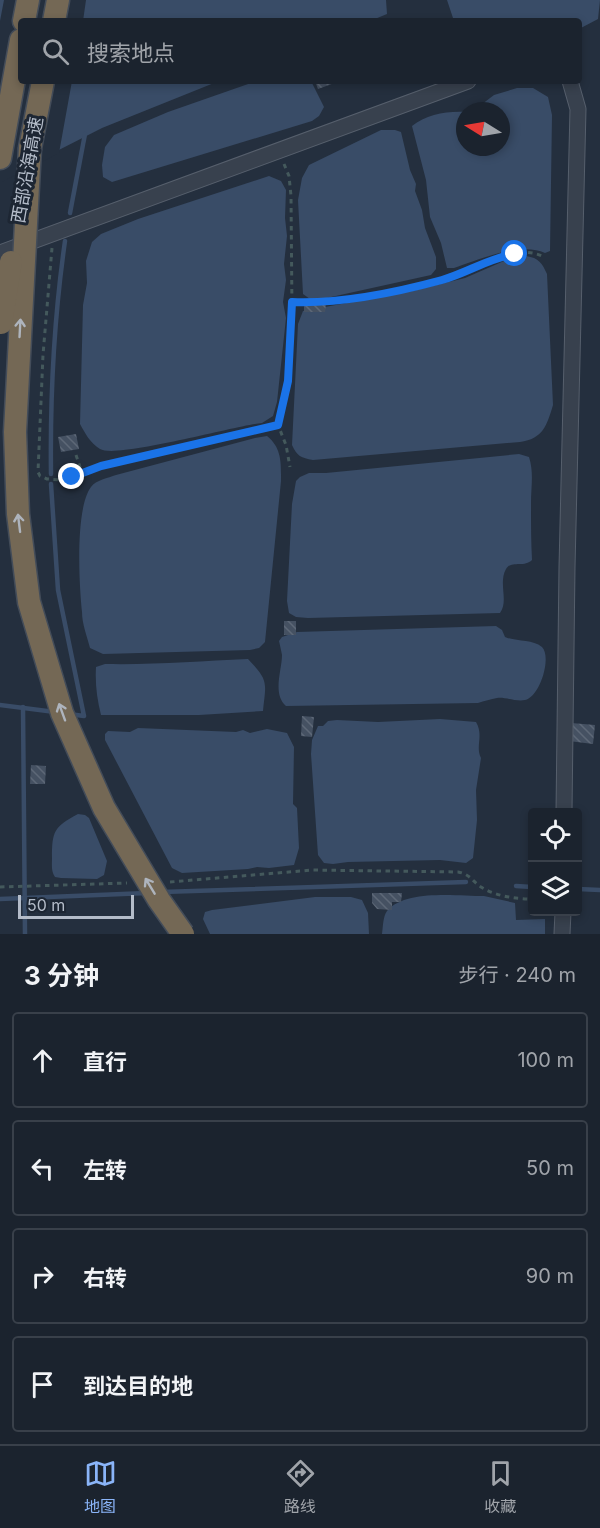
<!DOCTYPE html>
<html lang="zh">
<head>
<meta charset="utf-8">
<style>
  :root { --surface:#1b232e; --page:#282f3a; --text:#f1f3f6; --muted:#a0a4aa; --line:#39404a; --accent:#8ab4f8 }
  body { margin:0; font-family:Inter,"Noto Sans SC",sans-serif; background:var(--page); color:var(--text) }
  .controls { position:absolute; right:18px; bottom:18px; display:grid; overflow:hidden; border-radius:6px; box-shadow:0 3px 9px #0003 }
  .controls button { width:54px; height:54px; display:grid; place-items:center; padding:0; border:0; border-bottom:2px solid var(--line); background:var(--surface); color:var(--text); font:30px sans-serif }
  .compass { position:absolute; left:456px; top:102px; width:54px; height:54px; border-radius:50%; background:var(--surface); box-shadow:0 3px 9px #0003; rotate:281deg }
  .scale { position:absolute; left:18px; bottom:15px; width:116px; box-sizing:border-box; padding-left:6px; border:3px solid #b4bcc9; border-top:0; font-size:16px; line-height:21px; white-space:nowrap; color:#b4bcc9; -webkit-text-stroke:4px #1d2633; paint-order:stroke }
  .stop { position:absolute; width:18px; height:18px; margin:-14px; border:4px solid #1a73e8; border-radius:50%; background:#fff }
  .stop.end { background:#1a73e8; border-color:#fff; box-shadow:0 2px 6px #0008 }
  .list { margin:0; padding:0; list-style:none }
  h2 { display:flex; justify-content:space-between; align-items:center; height:78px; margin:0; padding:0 24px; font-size:26px }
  h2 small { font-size:20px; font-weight:400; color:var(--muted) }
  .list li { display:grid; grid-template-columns:39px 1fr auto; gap:18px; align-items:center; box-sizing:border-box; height:96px; margin:0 12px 12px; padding:0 12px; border:2px solid var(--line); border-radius:6px }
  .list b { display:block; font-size:22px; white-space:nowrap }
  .list em { font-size:20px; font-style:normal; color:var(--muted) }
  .icon { flex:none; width:33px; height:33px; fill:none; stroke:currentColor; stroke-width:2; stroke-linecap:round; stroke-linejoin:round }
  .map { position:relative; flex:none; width:600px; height:934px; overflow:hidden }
  .search { position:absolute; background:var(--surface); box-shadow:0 3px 9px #0003; left:18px; right:18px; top:18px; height:66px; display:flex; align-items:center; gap:15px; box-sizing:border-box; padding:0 21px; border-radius:6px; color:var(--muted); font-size:22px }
  .sheet { height:510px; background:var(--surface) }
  nav { display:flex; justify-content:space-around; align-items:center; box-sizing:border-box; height:84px; border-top:2px solid var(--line); background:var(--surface); font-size:16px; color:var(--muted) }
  nav a { display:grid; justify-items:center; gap:3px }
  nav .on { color:var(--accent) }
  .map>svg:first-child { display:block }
</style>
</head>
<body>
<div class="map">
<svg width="600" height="934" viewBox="0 0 600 934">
  <defs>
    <pattern id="building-back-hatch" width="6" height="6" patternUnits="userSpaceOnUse" patternTransform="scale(1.5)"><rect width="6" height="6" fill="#455162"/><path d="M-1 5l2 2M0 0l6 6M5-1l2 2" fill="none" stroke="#5d6877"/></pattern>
  </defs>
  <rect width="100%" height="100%" fill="#242f3e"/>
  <g fill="#394c67">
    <polygon points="0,0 386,0 387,14 370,21 21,21 21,81 219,81 102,128 0,180"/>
    <polygon points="447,0 600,0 598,19 579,29 579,21 454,21"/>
    <polygon points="257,81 311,81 324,107 319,116 312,121 112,182 103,177 102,165 105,147 114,135 168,112"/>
    <path d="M517,88h16l15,9 4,18 -2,136 -5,2c-24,-12 -67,7 -91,15h-7l-6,-25 -11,-26 -4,-37 -14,-54c14,-11 34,-15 53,-14v35h36v-36h-28l21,-16z"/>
    <polygon points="381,130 395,130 401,132 410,170 416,184 415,191 422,210 425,228 436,257 436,269 431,275 322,299 310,299 303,294 298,200 302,178 309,165"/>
    <path d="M269,176l12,5 5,9 -1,28 2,18 -3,28 2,16 -3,22 3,16 -9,84 -4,14 -11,7c-28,3 -145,36 -162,26 -10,-6 -15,-16 -20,-25l3,-119 4,-22 -1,-22 6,-19 9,-8 37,-15z"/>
    <path d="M526,256c13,2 16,7 21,18l6,131c-6,20 -10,34 -33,37l-207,18c-12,-2 -16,-4 -21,-15l6,-121 5,-13 109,-20 53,-13 39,-17z"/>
    <path d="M267,436c15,12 14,27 14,45l-16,161 -6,6 -9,2 -147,4 -13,-6c-3,-12 -8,-24 -8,-36 -3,-28 -7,-104 9,-125 5,-7 17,-9 25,-12l139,-37z"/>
    <path d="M519,454l10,3c5,16 2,29 2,46 0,19 0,38 1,57 -8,8 -21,0 -26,9 -8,14 3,32 -6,44l-192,5 -12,-1 -7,-4 -2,-12 5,-97 4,-23 4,-4 9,-4h17z"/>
    <path d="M496,626l6,4 3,7c12,5 27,2 37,10 10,10 -2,50 -17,53 -8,2 -19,-3 -28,-2 -6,1 -13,3 -19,5l-192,3c-14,-12 -4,-36 -4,-51 -1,-5 -2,-10 -3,-14l3,-4 15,-5z"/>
    <path d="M248,659c21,22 18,23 15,52l-64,4h-98c-4,-16 -6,-31 -5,-48l9,-3c49,1 95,-3 143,-5z"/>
    <path d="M440,719l36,3c8,14 -1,24 5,36l-5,32 1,30 -4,38 -7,5 -26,-3 -92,2 -15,2 -9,-1 -6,-8 -7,-101 1,-14 6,-14h5l5,-5 9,-1 41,2z"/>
    <polygon points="138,728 236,732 243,730 250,733 267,729 287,733 294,747 293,804 297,808 299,848 294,865 269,868 257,867 248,869 182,873 172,868 105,740 105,734 108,731 130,732"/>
    <path d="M78,814l7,1 4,3 18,43 -3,14 -7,4 -36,-1 -6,-1c-4,-6 -3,-12 -3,-19 0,-27 2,-31 26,-44z"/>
    <path d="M484,896l31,7 1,17 29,-1v15h-163c1,-7 1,-18 5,-23 18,-22 70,-15 97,-15z"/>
    <polygon points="315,897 351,897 362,900 368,913 369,934 210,934 203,919 205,912 212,910"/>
  </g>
  <polygon fill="#242f3e" points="4,0 86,0 83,21 21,21 21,81 72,81 59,153 0,183 0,21"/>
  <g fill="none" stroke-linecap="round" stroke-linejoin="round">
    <g stroke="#394c67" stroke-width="4.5">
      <polyline points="70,213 85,134"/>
      <path d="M51,474c-1,-78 3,-156 14,-233"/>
      <polyline points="51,484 58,590 84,716 69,714"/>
      <polyline points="0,705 55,712"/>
      <polyline points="23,707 25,934"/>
      <polyline points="516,886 532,887"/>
      <polyline points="578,889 600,890"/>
      <polyline points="162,892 466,882"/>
      <polyline points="0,899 147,893"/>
    </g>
  </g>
  <g fill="url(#building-back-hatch)">
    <polygon points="315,81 340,81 318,89"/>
    <polygon points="304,304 326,304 325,312 304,312"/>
    <polygon points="76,434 79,449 61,452 58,437"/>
    <rect x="284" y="621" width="12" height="14"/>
    <polygon points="302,716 314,717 312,737 301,736"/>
    <polygon points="571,723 595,725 593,744 569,741"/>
    <polygon points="31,765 46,766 45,784 30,784"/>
    <polygon points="372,893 402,893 401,902 392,902 392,910 377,909 372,903"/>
  </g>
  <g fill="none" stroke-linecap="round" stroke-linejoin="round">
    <defs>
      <g id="minor">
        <polyline points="0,253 468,81"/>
        <polyline points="564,812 567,567 578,109 570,81"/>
        <polyline points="562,934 563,912"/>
      </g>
      <g id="highway">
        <polyline points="24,21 28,0"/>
        <polyline points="54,21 58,0"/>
        <polyline points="30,148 43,81"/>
        <polyline points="0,158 21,40"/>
      </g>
    </defs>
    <use href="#minor" stroke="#565f6c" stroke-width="17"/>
    <use href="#highway" stroke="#434c59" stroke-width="25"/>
    <g stroke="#44595c" stroke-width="3" stroke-dasharray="4.5 4.5" stroke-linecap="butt">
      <polyline points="284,164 289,176 291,196 292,312 288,381 278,425 286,445 290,467"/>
      <polyline points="52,248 43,355 38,472 40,476 47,479 63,480 101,466 278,425"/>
      <path d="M292,302c37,2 74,-6 110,-14 14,-3 28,-5 41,-9 29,-8 71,-38 101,-22"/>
      <polyline points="76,455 82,473"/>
      <path d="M170,882l143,-12 145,2c12,2 14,9 23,15 14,9 35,12 51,12"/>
      <polyline points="0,887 127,883"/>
    </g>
    <use href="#minor" stroke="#38414e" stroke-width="15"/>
    <use href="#highway" stroke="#746855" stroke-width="22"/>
    <defs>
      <g id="highway-bridge">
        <polyline points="30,148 15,432 18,514 29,602 62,713 104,808 159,900 183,934"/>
        <polyline points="1,323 11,262"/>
      </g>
    </defs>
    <use href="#highway-bridge" stroke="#434c59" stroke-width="25" stroke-linecap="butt"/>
    <use href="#highway-bridge" stroke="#746855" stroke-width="22"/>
  </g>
  <defs><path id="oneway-shaft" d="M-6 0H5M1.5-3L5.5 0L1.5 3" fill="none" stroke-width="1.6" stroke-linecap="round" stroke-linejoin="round" transform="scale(1.5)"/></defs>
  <g stroke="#aeb4bd">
    <use href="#oneway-shaft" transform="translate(20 328) rotate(-87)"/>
    <use href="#oneway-shaft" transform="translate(19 523) rotate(-97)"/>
    <use href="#oneway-shaft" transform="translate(62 712) rotate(-110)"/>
    <use href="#oneway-shaft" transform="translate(150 886) rotate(-121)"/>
  </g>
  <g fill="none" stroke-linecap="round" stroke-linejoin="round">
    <path stroke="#1a73e8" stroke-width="8" d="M72,477l29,-11 177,-41 10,-44 4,-79c49,2 102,-9 150,-22 25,-7 47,-22 73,-26"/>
  </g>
  <g text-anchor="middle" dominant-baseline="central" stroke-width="6" stroke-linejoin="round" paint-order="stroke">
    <g font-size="18" fill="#b4bcc9" stroke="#1d2633">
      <text transform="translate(27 170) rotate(-80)">西部沿海高速</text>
    </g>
  </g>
</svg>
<div class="controls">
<button><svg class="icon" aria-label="locate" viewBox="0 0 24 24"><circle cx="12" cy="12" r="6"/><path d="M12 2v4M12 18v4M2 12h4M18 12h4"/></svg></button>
<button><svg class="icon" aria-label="layers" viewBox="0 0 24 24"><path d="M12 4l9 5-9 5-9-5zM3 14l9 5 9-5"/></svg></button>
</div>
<svg class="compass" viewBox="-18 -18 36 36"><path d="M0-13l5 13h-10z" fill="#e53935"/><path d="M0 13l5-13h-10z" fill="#a0a4aa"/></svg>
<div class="scale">50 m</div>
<div class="stop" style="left:515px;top:254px"></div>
<div class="stop end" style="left:72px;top:477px"></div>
<div class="search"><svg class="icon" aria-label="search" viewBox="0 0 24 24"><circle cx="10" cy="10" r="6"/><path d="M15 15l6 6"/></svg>搜索地点</div>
</div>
<section class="sheet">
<h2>3 分钟<small>步行 · 240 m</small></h2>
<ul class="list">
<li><svg class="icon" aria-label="ahead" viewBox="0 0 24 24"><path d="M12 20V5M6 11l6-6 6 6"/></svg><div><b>直行</b></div><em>100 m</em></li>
<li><svg class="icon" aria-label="left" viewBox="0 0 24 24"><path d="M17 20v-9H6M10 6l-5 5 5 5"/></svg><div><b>左转</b></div><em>50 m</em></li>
<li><svg class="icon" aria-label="right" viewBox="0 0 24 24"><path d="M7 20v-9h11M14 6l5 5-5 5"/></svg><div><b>右转</b></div><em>90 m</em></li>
<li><svg class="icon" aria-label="arrive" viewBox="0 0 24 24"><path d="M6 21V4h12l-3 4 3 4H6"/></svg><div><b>到达目的地</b></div></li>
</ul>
</section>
<nav>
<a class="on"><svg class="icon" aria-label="map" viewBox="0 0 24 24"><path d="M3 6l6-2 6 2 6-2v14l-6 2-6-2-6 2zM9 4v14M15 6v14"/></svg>地图</a>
<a><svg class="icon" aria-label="directions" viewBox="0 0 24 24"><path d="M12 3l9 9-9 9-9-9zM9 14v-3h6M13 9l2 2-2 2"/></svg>路线</a>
<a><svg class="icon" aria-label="saved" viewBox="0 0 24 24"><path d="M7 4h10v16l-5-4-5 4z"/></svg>收藏</a>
</nav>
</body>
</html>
